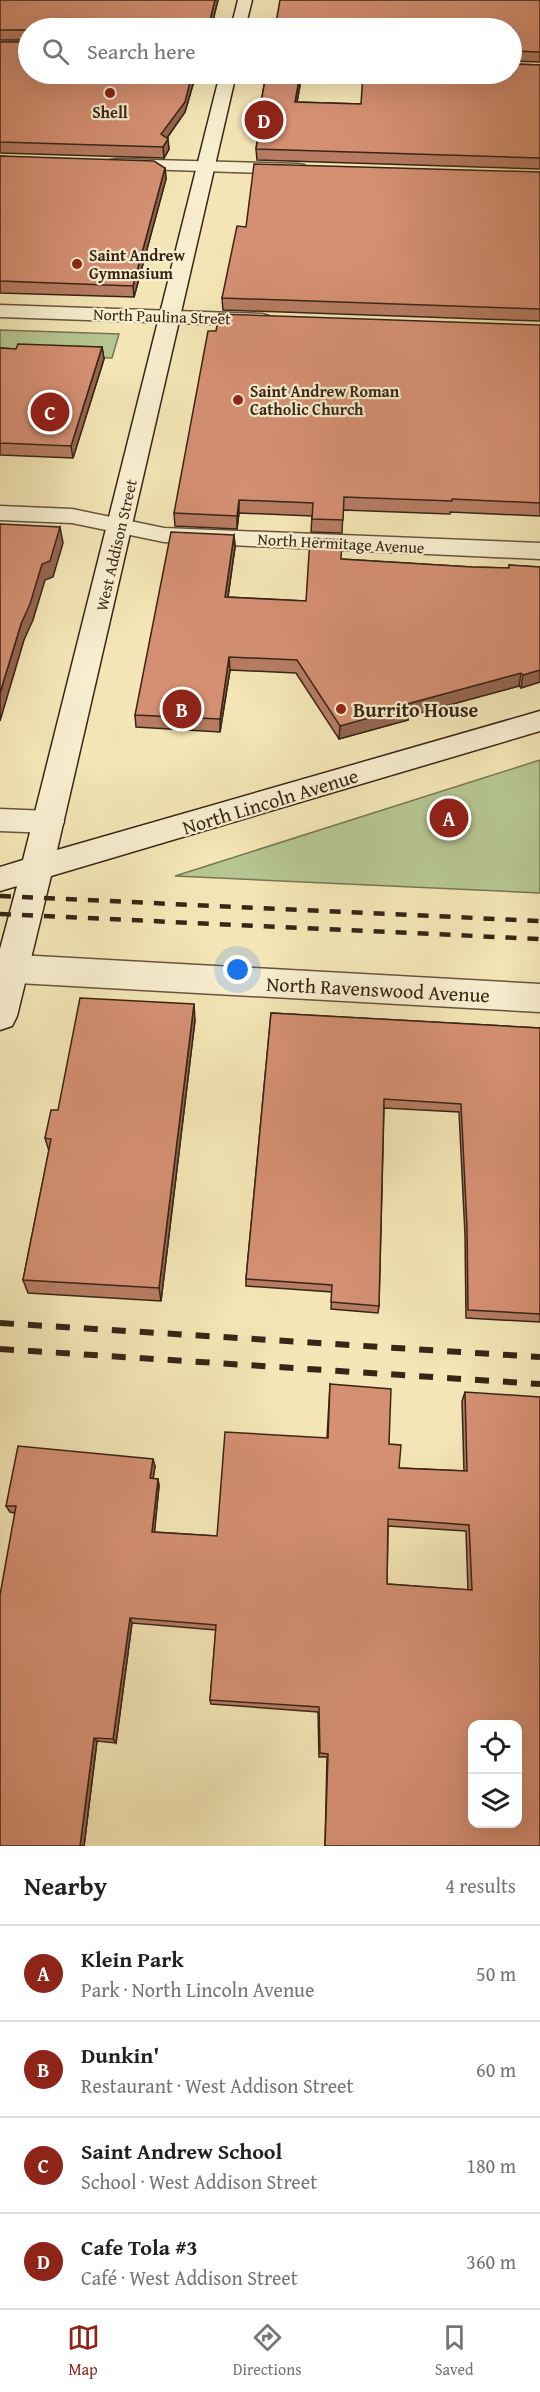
<!DOCTYPE html>
<html lang="en">
<head>
<meta charset="utf-8">
<style>
  :root { --surface:#fff; --page:#f2f2f2; --text:#202124; --muted:#757577; --line:#e0e0e0; --accent:#8f2418 }
  body { margin:0; font-family:"Gentium Book Plus",serif; background:var(--page); color:var(--text) }
  .controls { position:absolute; right:18px; bottom:18px; display:grid; overflow:hidden; border-radius:12px; box-shadow:0 6px 24px #0002 }
  .controls button { width:54px; height:54px; display:grid; place-items:center; padding:0; border:0; border-bottom:2px solid var(--line); background:var(--surface); color:var(--text); font:30px sans-serif }
  .you { position:absolute; left:238px; top:970px; width:21px; height:21px; margin:-15px; border:4px solid #fff; border-radius:50%; background:#1a73e8; box-shadow:0 0 0 9px #1a73e833 }
  .badge { display:grid; place-items:center; width:39px; height:39px; border-radius:50%; background:var(--accent); color:#fff; font-size:20px; font-weight:700 }
  .pin { position:absolute; translate:-50% -50%; border:3px solid #fff; box-shadow:0 2px 6px #0006 }
  .list { margin:0; padding:0; list-style:none }
  h2 { display:flex; justify-content:space-between; align-items:center; height:78px; margin:0; padding:0 24px; font-size:26px }
  h2 small { font-size:20px; font-weight:400; color:var(--muted) }
  .list li { display:grid; grid-template-columns:39px 1fr auto; gap:18px; align-items:center; box-sizing:border-box; height:96px; padding:0 24px; border-top:2px solid var(--line) }
  .list b { display:block; font-size:22px; white-space:nowrap }
  .list p { margin:0; font-size:20px; white-space:nowrap; color:var(--muted) }
  .list em { font-size:20px; font-style:normal; color:var(--muted) }
  .icon { flex:none; width:33px; height:33px; fill:none; stroke:currentColor; stroke-width:2; stroke-linecap:round; stroke-linejoin:round }
  .map { position:relative; flex:none; width:540px; height:1846px; overflow:hidden }
  .search { position:absolute; background:var(--surface); box-shadow:0 6px 24px #0002; left:18px; right:18px; top:18px; height:66px; display:flex; align-items:center; gap:15px; box-sizing:border-box; padding:0 21px; border-radius:33px; color:var(--muted); font-size:22px }
  .sheet { height:462px; background:var(--surface) }
  nav { display:flex; justify-content:space-around; align-items:center; box-sizing:border-box; height:84px; border-top:2px solid var(--line); background:var(--surface); font-size:16px; color:var(--muted) }
  nav a { display:grid; justify-items:center; gap:3px }
  nav .on { color:var(--accent) }
  .map>svg:first-child { display:block }
</style>
</head>
<body>
<div class="map">
<svg width="540" height="1846" viewBox="0 0 540 1846">
  <rect width="100%" height="100%" fill="#f4e6b6"/>
  <filter id="stains"><feTurbulence type="fractalNoise" baseFrequency=".00333" numOctaves="4"/><feColorMatrix values="0 0 0 0 .2 0 0 0 0 .09 0 0 0 0 .02 0 0 0 .5 -.17"/></filter>
  <radialGradient id="worn" r=".72"><stop offset=".6" stop-color="#630" stop-opacity="0"/><stop offset="1" stop-color="#630" stop-opacity=".3"/></radialGradient>
  <g fill="#b6c692" stroke="#777654" stroke-width="1.5">
    <polygon points="0,330 119,334 112,358 0,355"/>
    <polygon points="540,760 540,893 175,876"/>
  </g>
  <g fill="none" stroke-linecap="round" stroke-linejoin="round">
    <defs>
      <g id="street">
        <polygon points="116,159 298,164 304,165 307,169 304,173 298,174 110,168 107,164 110,160"/>
        <polygon points="0,305 262,314 269,316 272,320 269,324 262,326 0,317"/>
        <polygon points="0,506 72,509 164,528 540,543 540,559 164,542 72,523 0,520"/>
        <polygon points="0,809 49,811 60,814 64,822 60,830 49,833 0,831"/>
        <polygon points="0,954 540,984 540,1012 0,982"/>
      </g>
      <g id="secondary">
        <polygon points="238,0 252,0 245,28 231,28"/>
        <polygon points="220,74 236,74 57,850 540,711 540,731 51,876 17,1016 12,1026 0,1030 0,949 17,886 0,891 0,867 23,860"/>
      </g>
    </defs>
    <use href="#street" stroke="#67553e" stroke-width="3"/>
    <use href="#secondary" stroke="#382516" stroke-width="3"/>
    <use href="#street" fill="#f8efd0" fill-rule="evenodd"/>
    <use href="#secondary" fill="#f8efd0" fill-rule="evenodd"/>
    <g stroke="#382516" stroke-width="4.5" stroke-dasharray="11 11" stroke-linecap="butt">
      <polyline points="0,896 540,921"/>
      <polyline points="0,914 540,939"/>
    </g>
    <g stroke="#382516" stroke-width="6" stroke-dasharray="14 14" stroke-linecap="butt">
      <polyline points="0,1323 540,1357"/>
      <polyline points="0,1349 540,1384"/>
    </g>
  </g>
  <g fill="#b77c63" stroke="#382516" stroke-width="1.5" fill-rule="evenodd">
    <polygon points="0,0 218,0 211,28 28,28 28,74 196,74 185,112 167,138 169,149 164,158 0,153 0,42 28,42 28,40 0,40"/>
    <polygon points="280,0 540,0 540,62 512,61"/>
    <polygon points="513,64 540,65 540,169 257,160 256,149 258,136 257,137 257,126 266,74 302,74 297,102 361,104"/>
    <polygon points="0,156 165,168 166,179 134,297 0,293"/>
    <polygon points="540,172 540,321 223,310 222,298 246,227"/>
    <polygon points="540,325 540,516 450,512 450,514 343,510 342,533 311,532 312,516 239,513 237,529 175,526 174,513"/>
    <polygon points="102,347 104,359 73,458 0,455 0,348 16,349"/>
    <polygon points="234,535 235,547 228,597 306,601 341,559 472,567 509,568 509,565 540,567 540,682 521,688 519,686 408,716 408,720 339,739 296,673 230,670 220,732 136,727 135,715"/>
    <polygon points="271,1013 540,1028 540,1322 466,1318 465,1235 459,1112 384,1108 379,1306 378,1313 331,1309 332,1292 246,1286 246,1279"/>
    <polygon points="195,1020 161,1301 28,1293 23,1280 49,1151 45,1138 58,1110"/>
    <path d="M330,1384l59,60 10,24 65,3 -2,-70 3,-9 75,454h-215l2,-89h-8l-1,-45 -107,-8 -1,-4 6,-70 -84,-7 -16,120 -19,-2 -13,105 -69,-333 -5,-1 -4,-6 149,-40 -2,13h5l1,7 -5,46 63,4 110,-98zM388,1526l78,5 2,59 -81,-6z"/>
  </g>
  <g fill="#956550" stroke="#382516" stroke-width="1.5">
    <polygon points="215,0 218,0 211,28 208,28"/>
    <polygon points="192,74 196,74 185,112 162,145 161,134"/>
    <polygon points="300,74 302,74 295,113 295,102"/>
    <polygon points="260,124 260,135 257,137 257,126"/>
    <polygon points="168,139 169,149 164,158 163,147"/>
    <polygon points="165,168 166,179 134,297 133,286"/>
    <polygon points="102,347 104,359 73,458 71,446"/>
    <polygon points="239,500 239,513 237,529 237,516"/>
    <polygon points="60,527 63,543 53,577 45,580 33,620 24,640 0,721 0,693 21,624 42,564"/>
    <polygon points="234,535 235,547 226,610 225,597"/>
    <polygon points="229,657 230,670 220,732 220,719"/>
    <polygon points="540,670 540,682 521,688 523,675"/>
    <polygon points="521,673 519,686 408,716 408,720 339,739 340,726 407,704"/>
    <polygon points="194,1004 195,1020 161,1301 159,1288"/>
    <polygon points="153,1459 155,1466 152,1486 150,1478"/>
    <polygon points="158,1479 159,1486 154,1538 152,1532"/>
    <polygon points="130,1618 132,1623 116,1743 113,1739"/>
    <polygon points="94,1738 97,1741 84,1846 80,1846"/>
  </g>
  <g fill="#d59073" stroke="#382516" stroke-width="1.5" fill-rule="evenodd">
    <polygon points="0,0 215,0 208,28 28,28 28,32 27,30 0,30"/>
    <polygon points="280,0 540,0 540,52 512,51 512,55 512,28 275,28"/>
    <polygon points="28,40 28,74 192,74 185,102 161,134 168,139 163,147 0,142 0,42 28,42"/>
    <polygon points="512,62 513,64 540,65 540,158 256,149 260,124 257,126 266,74 300,74 295,102 361,104 363,74 512,74"/>
    <polygon points="0,156 154,161 165,168 133,286 0,281"/>
    <polygon points="254,164 540,172 540,309 222,298 237,226 246,227"/>
    <polygon points="219,314 540,325 540,503 452,499 452,501 344,497 343,520 312,519 313,503 239,500 237,516 174,513 208,331 216,331"/>
    <polygon points="18,344 102,347 71,446 0,443 0,348 16,349"/>
    <polygon points="0,524 60,527 50,561 42,564 30,604 21,624 0,693"/>
    <polygon points="171,532 234,535 225,597 306,601 310,538 342,540 341,559 472,567 509,568 509,565 540,567 540,670 523,675 521,673 407,704 409,707 340,726 297,660 229,657 220,719 135,715"/>
    <polygon points="80,998 194,1004 159,1288 23,1280 51,1139 45,1138 51,1110 58,1110"/>
    <polygon points="271,1013 540,1028 540,1314 468,1310 467,1227 461,1104 384,1099 379,1306 331,1302 332,1285 246,1279"/>
    <path d="M330,1384l61,5 -2,55 12,1 -2,23 68,3 -2,-79 75,5v449h-215l3,-92 -8,-1 -1,-46 -109,-7 6,-75 -86,-7 -17,121 -19,-1 -14,108h-80v-251l16,-89h-10l12,-60 135,13 -3,19 8,1 -6,53 65,4 8,-104 103,6zM388,1519l81,6 3,65 -85,-6zM472,1725h46v99h-46z"/>
  </g>
  <g fill="#8f2418" stroke="#f8efd0" stroke-width="2">
    <circle cx="110" cy="93" r="6"/>
    <circle cx="77" cy="264" r="6"/>
    <circle cx="238" cy="400" r="6"/>
    <circle cx="341" cy="709" r="6"/>
  </g>
  <g text-anchor="middle" dominant-baseline="central" stroke-width="4.5" stroke-linejoin="round" paint-order="stroke">
    <g font-size="16" font-weight="bold" fill="#382516" stroke="#f8efd0" text-anchor="start">
      <text x="110" y="112" text-anchor="middle">Shell</text>
      <text x="89" y="255">Saint Andrew<tspan x="89" dy="18">Gymnasium</tspan></text>
      <text x="250" y="391">Saint Andrew Roman<tspan x="250" dy="18">Catholic Church</tspan></text>
    </g>
    <g font-size="16" fill="#382516" stroke="#f8efd0">
      <text transform="translate(162 316) rotate(2)">North Paulina Street</text>
      <text transform="translate(341 543) rotate(3)">North Hermitage Avenue</text>
      <text transform="translate(116 545) rotate(-77)">West Addison Street</text>
    </g>
    <g font-size="20" font-weight="bold" fill="#382516" stroke="#f8efd0" text-anchor="start">
      <text x="353" y="709">Burrito House</text>
    </g>
    <g font-size="20" fill="#382516" stroke="#f8efd0">
      <text transform="translate(270 801) rotate(-17)">North Lincoln Avenue</text>
      <text transform="translate(378 989) rotate(3)">North Ravenswood Avenue</text>
    </g>
  </g>
  <rect width="100%" height="100%" filter="url(#stains)"/>
  <rect width="100%" height="100%" fill="url(#worn)"/>
</svg>
<div class="controls">
<button><svg class="icon" aria-label="locate" viewBox="0 0 24 24"><circle cx="12" cy="12" r="6"/><path d="M12 2v4M12 18v4M2 12h4M18 12h4"/></svg></button>
<button><svg class="icon" aria-label="layers" viewBox="0 0 24 24"><path d="M12 4l9 5-9 5-9-5zM3 14l9 5 9-5"/></svg></button>
</div>
<div class="you"></div>
<div class="pin badge" style="left:449px;top:818px">A</div>
<div class="pin badge" style="left:182px;top:709px">B</div>
<div class="pin badge" style="left:50px;top:412px">C</div>
<div class="pin badge" style="left:264px;top:120px">D</div>
<div class="search"><svg class="icon" aria-label="search" viewBox="0 0 24 24"><circle cx="10" cy="10" r="6"/><path d="M15 15l6 6"/></svg>Search here</div>
</div>
<section class="sheet">
<h2>Nearby<small>4 results</small></h2>
<ul class="list">
<li><span class="badge">A</span><div><b>Klein Park</b><p>Park · North Lincoln Avenue</p></div><em>50 m</em></li>
<li><span class="badge">B</span><div><b>Dunkin'</b><p>Restaurant · West Addison Street</p></div><em>60 m</em></li>
<li><span class="badge">C</span><div><b>Saint Andrew School</b><p>School · West Addison Street</p></div><em>180 m</em></li>
<li><span class="badge">D</span><div><b>Cafe Tola #3</b><p>Café · West Addison Street</p></div><em>360 m</em></li>
</ul>
</section>
<nav>
<a class="on"><svg class="icon" aria-label="map" viewBox="0 0 24 24"><path d="M3 6l6-2 6 2 6-2v14l-6 2-6-2-6 2zM9 4v14M15 6v14"/></svg>Map</a>
<a><svg class="icon" aria-label="directions" viewBox="0 0 24 24"><path d="M12 3l9 9-9 9-9-9zM9 14v-3h6M13 9l2 2-2 2"/></svg>Directions</a>
<a><svg class="icon" aria-label="saved" viewBox="0 0 24 24"><path d="M7 4h10v16l-5-4-5 4z"/></svg>Saved</a>
</nav>
</body>
</html>
